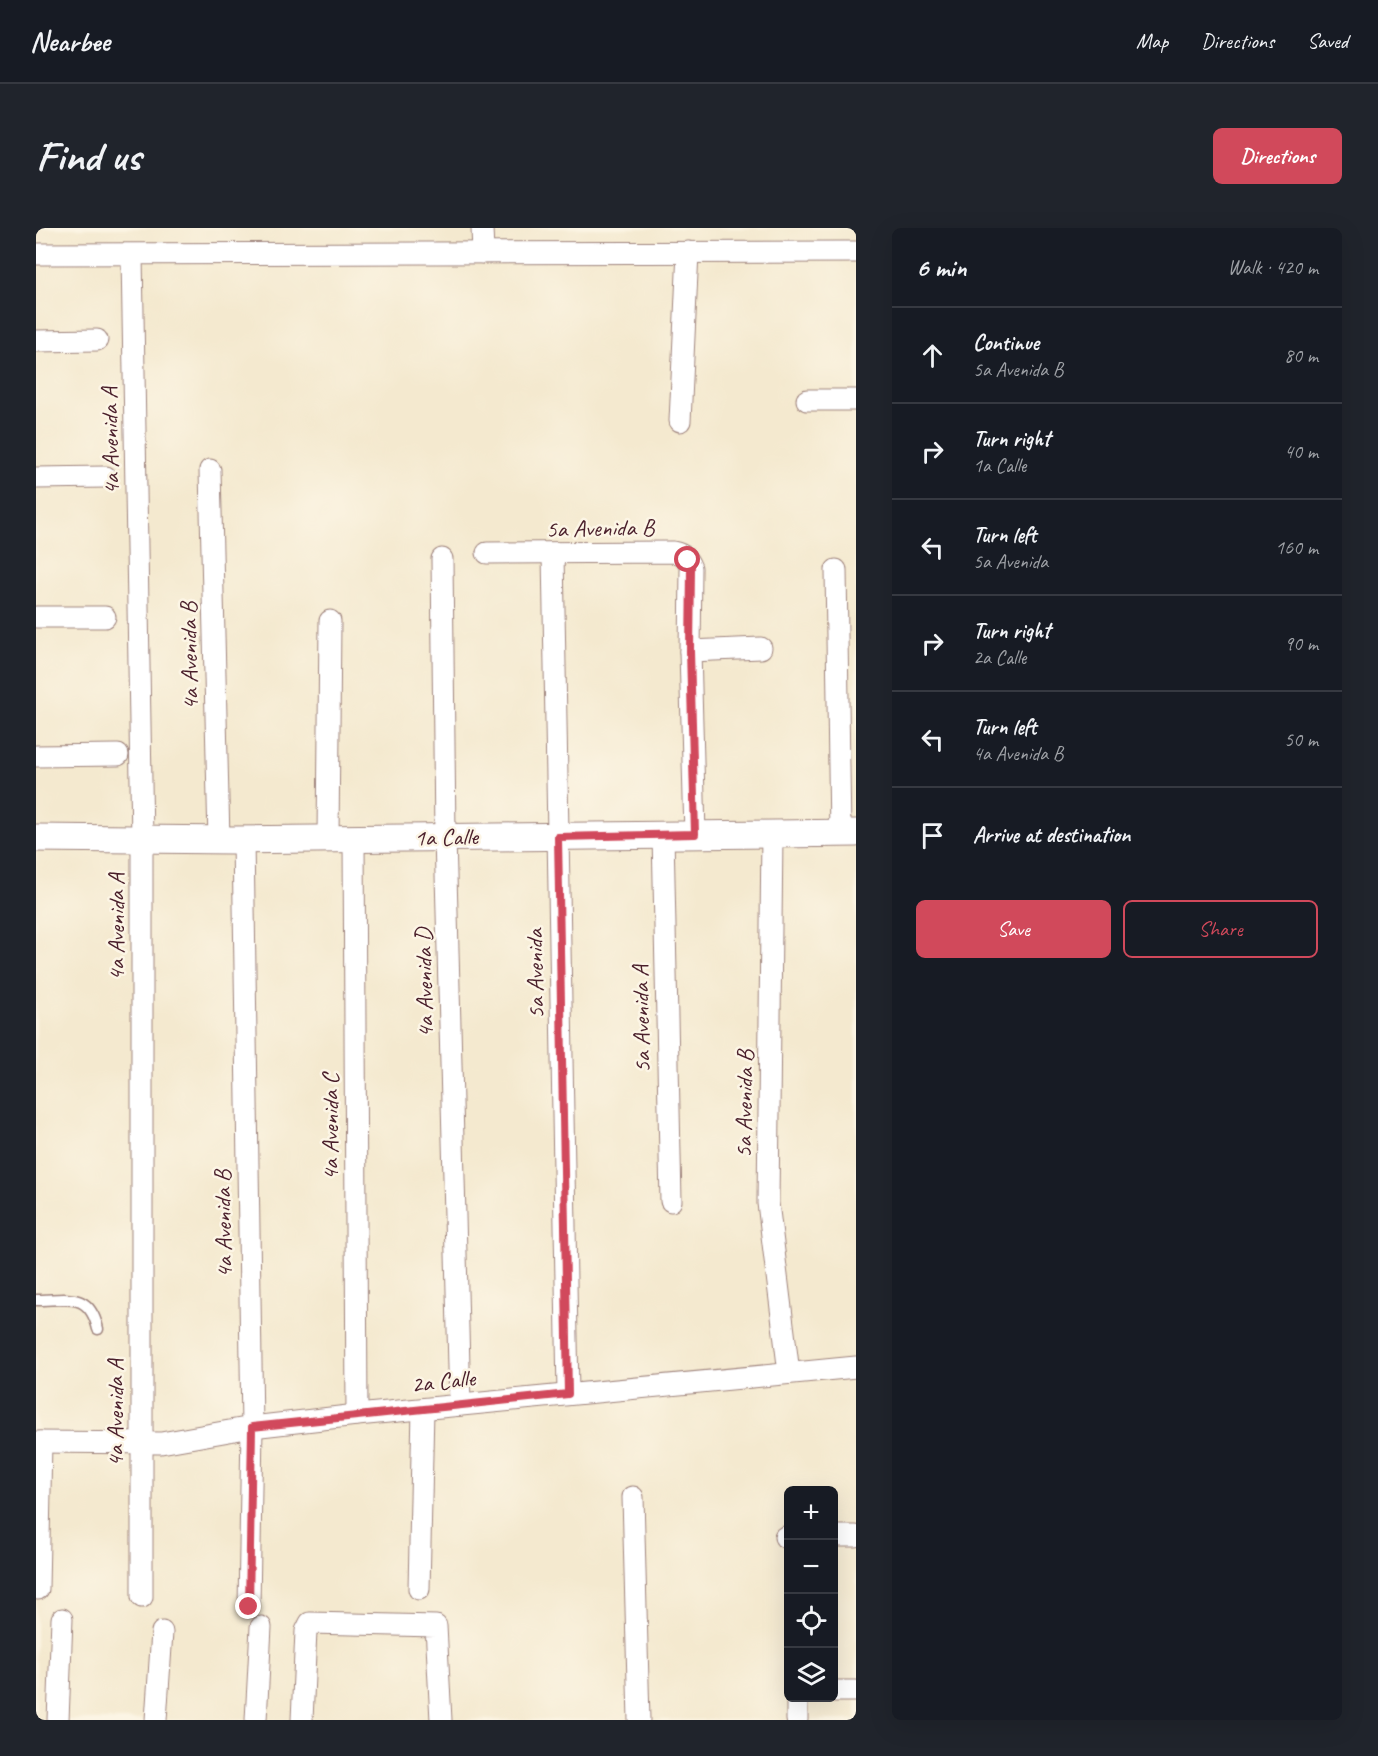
<!DOCTYPE html>
<html lang="en">
<head>
<meta charset="utf-8">
<style>
  :root { --surface:#171b24; --page:#20242c; --text:#f1f3f6; --muted:#9ea1a6; --line:#363941; --accent:#d1495b }
  body { margin:0; font-family:Caveat,sans-serif; background:var(--page); color:var(--text) }
  .controls { position:absolute; right:18px; bottom:18px; display:grid; overflow:hidden; border-radius:9px; box-shadow:0 6px 24px #0002 }
  .controls button { width:54px; height:54px; display:grid; place-items:center; padding:0; border:0; border-bottom:2px solid var(--line); background:var(--surface); color:var(--text); font:30px sans-serif }
  .stop { position:absolute; width:18px; height:18px; margin:-14px; border:4px solid #d1495b; border-radius:50%; background:#fff }
  .stop.end { background:#d1495b; border-color:#fff; box-shadow:0 2px 6px #0008 }
  .list { margin:0; padding:0; list-style:none }
  h2 { display:flex; justify-content:space-between; align-items:center; height:78px; margin:0; padding:0 24px; font-size:26px }
  h2 small { font-size:20px; font-weight:400; color:var(--muted) }
  .list li { display:grid; grid-template-columns:39px 1fr auto; gap:18px; align-items:center; box-sizing:border-box; height:96px; padding:0 24px; border-top:2px solid var(--line) }
  .list b { display:block; font-size:22px; white-space:nowrap }
  .list p { margin:0; font-size:20px; white-space:nowrap; color:var(--muted) }
  .list em { font-size:20px; font-style:normal; color:var(--muted) }
  .actions { display:flex; gap:12px; padding:18px 24px }
  .actions a { flex:1; padding:14px 0; border:2px solid var(--accent); border-radius:9px; text-align:center; font-size:21px; color:var(--accent) }
  .actions .main { background:var(--accent); color:#fff }
  .icon { flex:none; width:33px; height:33px; fill:none; stroke:currentColor; stroke-width:2; stroke-linecap:round; stroke-linejoin:round }
  .map { position:relative; flex:none; width:820px; height:1492px; overflow:hidden; border-radius:9px }
  header { display:flex; align-items:center; gap:36px; box-sizing:border-box; height:84px; padding:0 30px; background:var(--surface); border-bottom:2px solid var(--line) }
  header strong { font-size:28px }
  nav { display:flex; gap:33px; margin-inline-start:auto; font-size:21px }
  .intro { display:flex; align-items:center; justify-content:space-between; box-sizing:border-box; height:144px; padding:0 36px }
  h1 { margin:0; font-size:42px }
  .button { padding:15px 27px; border-radius:9px; background:var(--accent); color:#fff; font-size:21px; font-weight:700 }
  main { display:flex; gap:36px; padding:0 36px }
  aside { flex:1; background:var(--surface); border-radius:9px; box-shadow:0 6px 24px #0002 }
  .map>svg:first-child { display:block }
</style>
</head>
<body>
<header>
<strong>Nearbee</strong>
<nav><a>Map</a><a>Directions</a><a>Saved</a></nav>
</header>
<div class="intro"><h1>Find us</h1><a class="button">Directions</a></div>
<main>
<div class="map">
<svg width="820" height="1492" viewBox="0 0 820 1492">
  <rect width="100%" height="100%" fill="#fcf5e5"/>
  <filter id="ink" filterUnits="userSpaceOnUse"><feTurbulence type="fractalNoise" baseFrequency=".0167" numOctaves="2"/><feDisplacementMap in="SourceGraphic" scale="12" xChannelSelector="R" yChannelSelector="G"/><feConvolveMatrix kernelMatrix="1 2 1 2 8 2 1 2 1" color-interpolation-filters="sRGB"/></filter>
  <filter id="wash" filterUnits="userSpaceOnUse"><feTurbulence type="fractalNoise" baseFrequency=".008" numOctaves="4" result="noise"/><feDisplacementMap in="SourceGraphic" scale="24" xChannelSelector="R" yChannelSelector="G"/><feGaussianBlur stdDeviation="1.35" result="paint"/><feColorMatrix in="noise" values="0 0 0 0 0 0 0 0 0 0 0 0 0 0 0 0 0 1.4 0 .05"/><feComposite in="paint" operator="in"/></filter>
  <g filter="url(#wash)">
    <rect width="100%" height="100%" fill="#f4e9cf"/>
  </g>
  <g filter="url(#ink)">
    <g fill="none" stroke-linecap="round" stroke-linejoin="round">
      <defs>
        <path id="service" d="M0,1072c32,0 53,-9 62,29"/>
        <g id="minor">
          <polyline points="446,0 447,25"/>
          <polyline points="0,26 820,24"/>
          <polyline points="96,28 106,612 106,1369"/>
          <polyline points="0,113 61,112"/>
          <polyline points="771,172 820,172"/>
          <polyline points="644,193 652,24"/>
          <polyline points="174,242 183,612"/>
          <polyline points="0,250 70,249"/>
          <path d="M451,325l186,-1c11,2 14,6 18,16l-1,83 5,183"/>
          <polyline points="517,326 532,1166"/>
          <polyline points="406,331 409,609 424,1177"/>
          <polyline points="800,342 804,605"/>
          <polyline points="0,389 69,389"/>
          <polyline points="654,423 725,420"/>
          <polyline points="0,528 82,527"/>
          <polyline points="736,606 732,975 753,1145"/>
          <polyline points="627,607 635,973"/>
          <polyline points="292,610 294,393"/>
          <polyline points="318,610 321,1187"/>
          <polyline points="207,612 216,1199 213,1379"/>
          <polyline points="0,1214 125,1215 216,1199 321,1187 820,1139"/>
          <polyline points="597,1269 603,1492"/>
          <polyline points="798,1308 820,1308"/>
          <polyline points="749,1309 752,1309"/>
          <polyline points="2,1361 5,1214"/>
          <polyline points="383,1361 387,1181"/>
          <polyline points="798,1463 820,1463"/>
          <polyline points="761,1470 761,1492"/>
          <polyline points="22,1492 26,1391"/>
          <polyline points="120,1492 126,1404"/>
          <polyline points="220,1492 225,1399"/>
          <polyline points="266,1492 270,1403 274,1395 400,1398 405,1492"/>
        </g>
        <polyline id="tertiary" points="0,610 197,612 820,605"/>
      </defs>
      <use href="#service" stroke="#9f847d" stroke-width="13"/>
      <use href="#minor" stroke="#9f847d" stroke-width="23"/>
      <use href="#tertiary" stroke="#9f847d" stroke-width="29"/>
      <use href="#service" stroke="#fff" stroke-width="10"/>
      <use href="#minor" stroke="#fff" stroke-width="21"/>
      <use href="#tertiary" stroke="#fff" stroke-width="27"/>
    </g>
  </g>
  <g fill="none" stroke-linecap="round" stroke-linejoin="round" filter="url(#ink)">
    <polyline stroke="#d1495b" stroke-width="8" points="213,1379 216,1199 532,1166 522,609 659,606 654,423 655,340 652,332"/>
  </g>
  <g text-anchor="middle" dominant-baseline="central" stroke-width="5" stroke-linejoin="round" paint-order="stroke">
    <g font-size="24" fill="#4a1f2b" stroke="#fcf5e5">
      <text transform="translate(74 213) rotate(-91)">4a Avenida A</text>
      <text transform="translate(564 300) rotate(-1)">5a Avenida B</text>
      <text transform="translate(153 428) rotate(-91)">4a Avenida B</text>
      <text transform="translate(410 609) rotate(-1)">1a Calle</text>
      <text transform="translate(80 699) rotate(-90)">4a Avenida A</text>
      <text transform="translate(499 746) rotate(-91)">5a Avenida</text>
      <text transform="translate(388 755) rotate(-91)">4a Avenida D</text>
      <text transform="translate(605 791) rotate(-91)">5a Avenida A</text>
      <text transform="translate(708 876) rotate(-89)">5a Avenida B</text>
      <text transform="translate(294 899) rotate(-90)">4a Avenida C</text>
      <text transform="translate(187 996) rotate(-91)">4a Avenida B</text>
      <text transform="translate(407 1153) rotate(-6)">2a Calle</text>
      <text transform="translate(79 1185) rotate(-90)">4a Avenida A</text>
    </g>
  </g>
</svg>
<div class="controls">
<button>+</button>
<button>−</button>
<button><svg class="icon" aria-label="locate" viewBox="0 0 24 24"><circle cx="12" cy="12" r="6"/><path d="M12 2v4M12 18v4M2 12h4M18 12h4"/></svg></button>
<button><svg class="icon" aria-label="layers" viewBox="0 0 24 24"><path d="M12 4l9 5-9 5-9-5zM3 14l9 5 9-5"/></svg></button>
</div>
<div class="stop" style="left:652px;top:332px"></div>
<div class="stop end" style="left:213px;top:1379px"></div>
</div>
<aside>
<h2>6 min<small>Walk · 420 m</small></h2>
<ul class="list">
<li><svg class="icon" aria-label="ahead" viewBox="0 0 24 24"><path d="M12 20V5M6 11l6-6 6 6"/></svg><div><b>Continue</b><p>5a Avenida B</p></div><em>80 m</em></li>
<li><svg class="icon" aria-label="right" viewBox="0 0 24 24"><path d="M7 20v-9h11M14 6l5 5-5 5"/></svg><div><b>Turn right</b><p>1a Calle</p></div><em>40 m</em></li>
<li><svg class="icon" aria-label="left" viewBox="0 0 24 24"><path d="M17 20v-9H6M10 6l-5 5 5 5"/></svg><div><b>Turn left</b><p>5a Avenida</p></div><em>160 m</em></li>
<li><svg class="icon" aria-label="right" viewBox="0 0 24 24"><path d="M7 20v-9h11M14 6l5 5-5 5"/></svg><div><b>Turn right</b><p>2a Calle</p></div><em>90 m</em></li>
<li><svg class="icon" aria-label="left" viewBox="0 0 24 24"><path d="M17 20v-9H6M10 6l-5 5 5 5"/></svg><div><b>Turn left</b><p>4a Avenida B</p></div><em>50 m</em></li>
<li><svg class="icon" aria-label="arrive" viewBox="0 0 24 24"><path d="M6 21V4h12l-3 4 3 4H6"/></svg><div><b>Arrive at destination</b></div></li>
</ul>
<div class="actions"><a class="main">Save</a><a>Share</a></div>
</aside>
</main>
</body>
</html>
